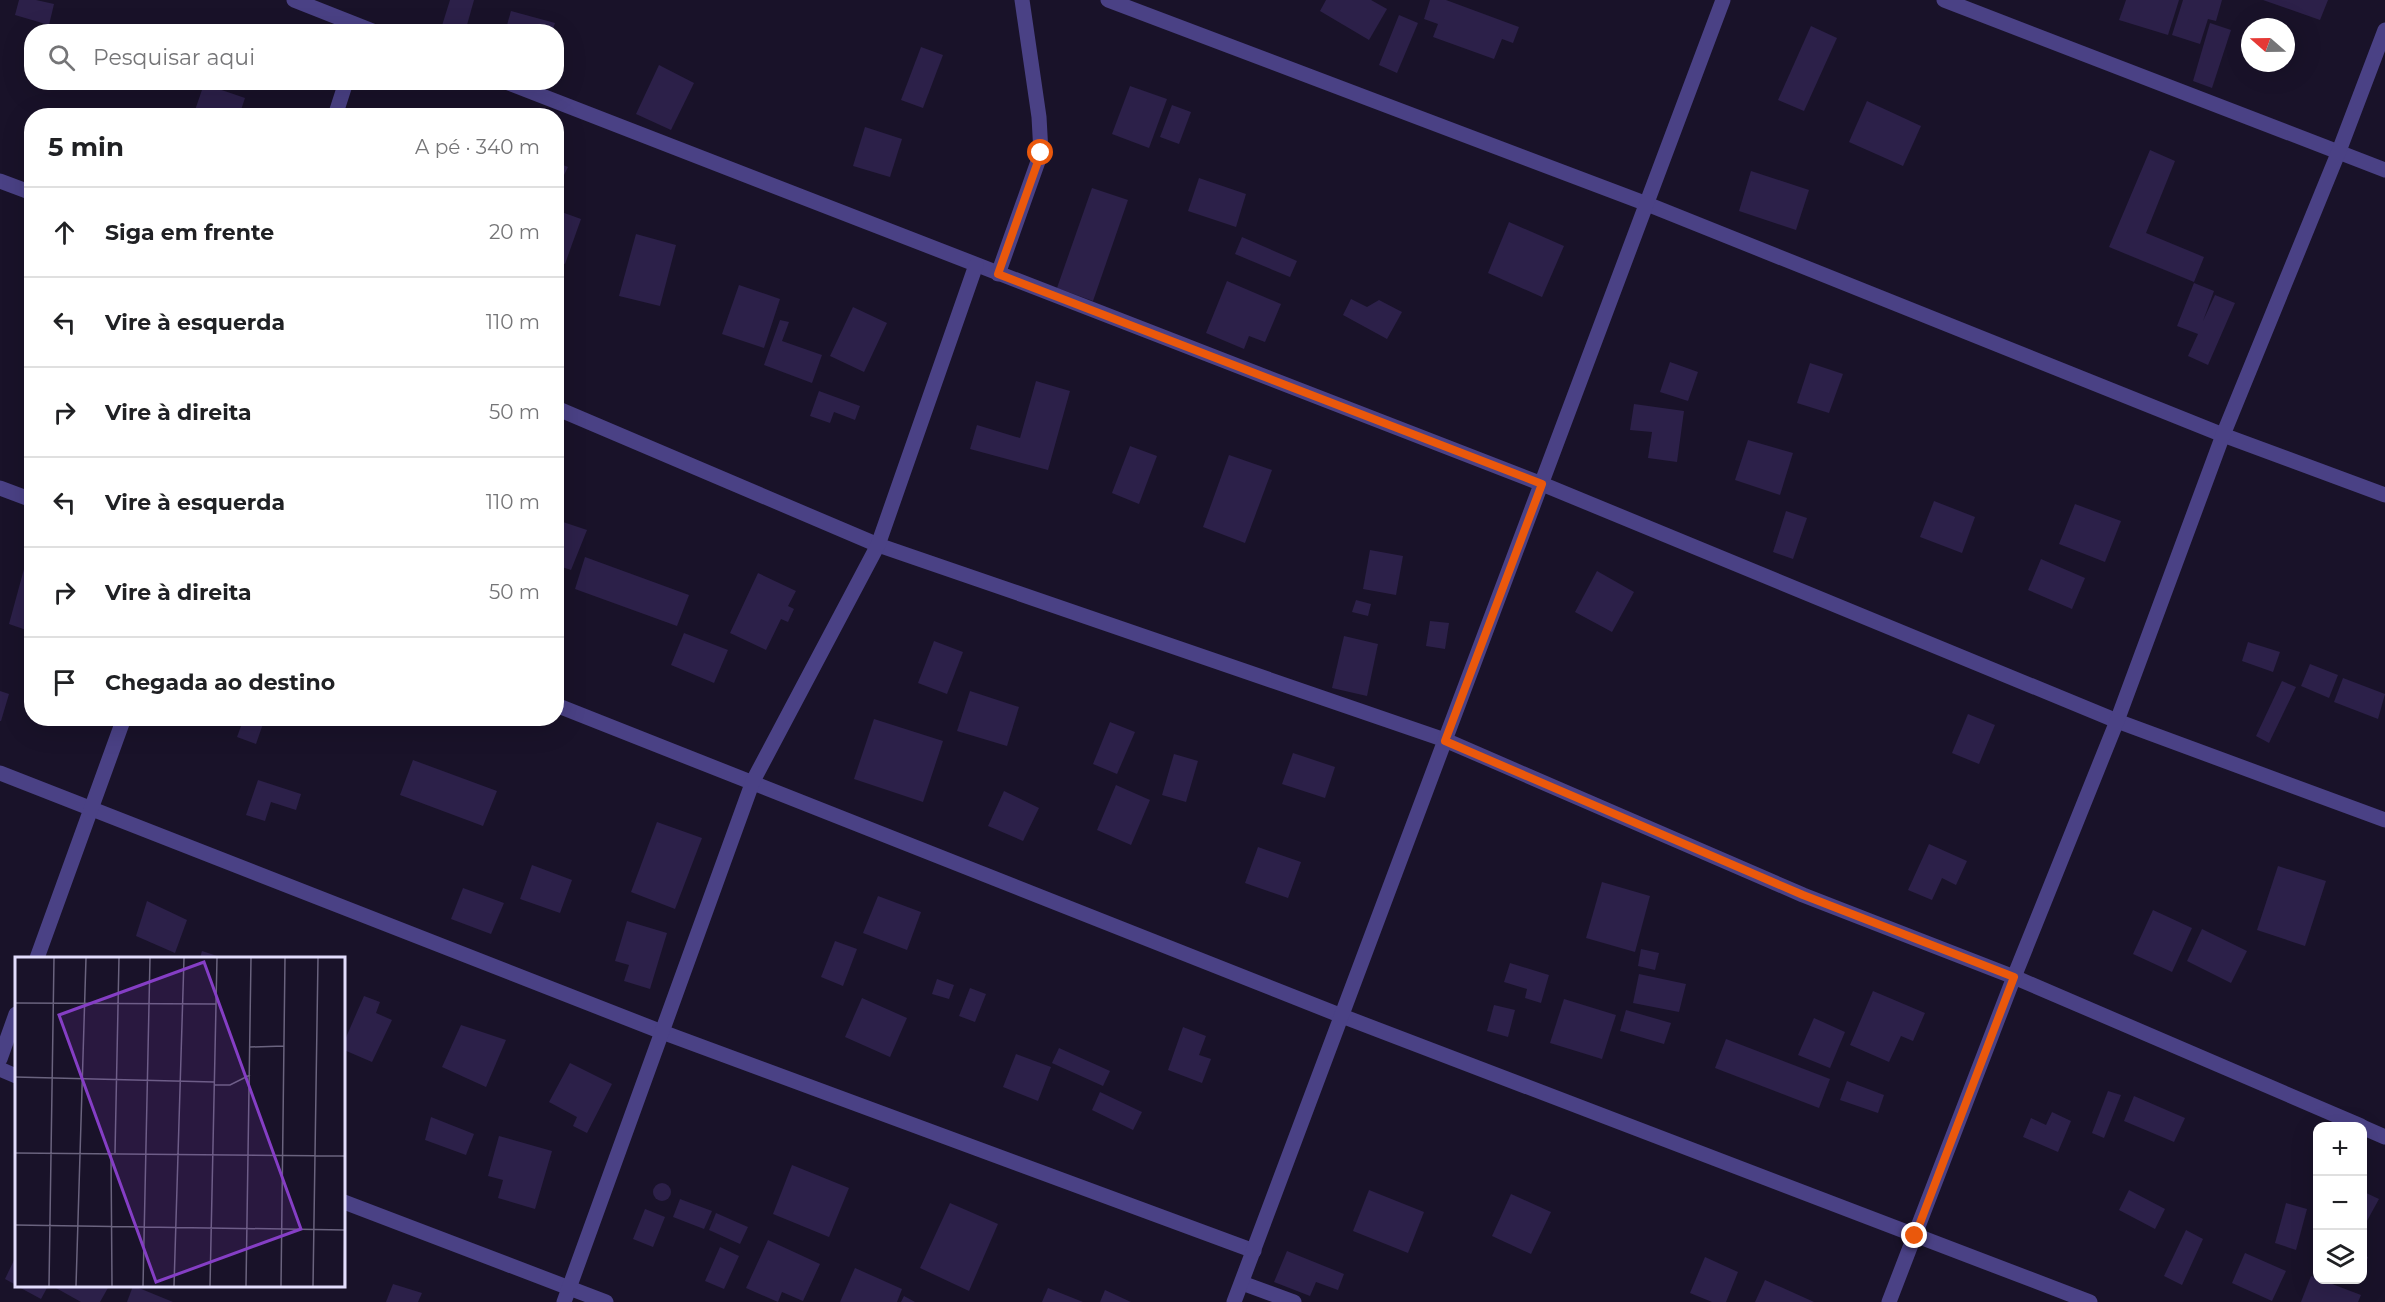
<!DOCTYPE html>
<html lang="pt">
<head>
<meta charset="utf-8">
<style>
  :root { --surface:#fff; --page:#f2f2f2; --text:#202124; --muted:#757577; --line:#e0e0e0 }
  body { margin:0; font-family:Montserrat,sans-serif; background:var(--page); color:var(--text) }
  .controls { position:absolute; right:18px; bottom:18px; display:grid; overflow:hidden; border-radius:12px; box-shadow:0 6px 24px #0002 }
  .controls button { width:54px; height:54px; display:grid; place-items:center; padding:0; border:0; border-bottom:2px solid var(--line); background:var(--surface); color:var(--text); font:30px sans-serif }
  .compass { position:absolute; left:2241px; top:18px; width:54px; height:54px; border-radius:50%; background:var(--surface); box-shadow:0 6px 24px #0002; rotate:290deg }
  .stop { position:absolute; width:18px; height:18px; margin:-14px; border:4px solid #ea580c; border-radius:50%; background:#fff }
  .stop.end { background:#ea580c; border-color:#fff; box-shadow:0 2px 6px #0008 }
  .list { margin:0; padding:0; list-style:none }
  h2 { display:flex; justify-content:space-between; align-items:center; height:78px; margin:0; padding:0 24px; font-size:26px }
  h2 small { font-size:20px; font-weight:400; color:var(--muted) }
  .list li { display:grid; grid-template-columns:39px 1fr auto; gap:18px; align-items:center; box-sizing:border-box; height:90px; padding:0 24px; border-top:2px solid var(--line) }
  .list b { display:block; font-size:22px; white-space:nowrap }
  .list em { font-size:20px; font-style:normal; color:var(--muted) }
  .icon { flex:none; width:33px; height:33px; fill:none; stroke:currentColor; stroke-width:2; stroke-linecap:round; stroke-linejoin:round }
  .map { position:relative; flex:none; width:2385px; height:1302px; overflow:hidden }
  .search { position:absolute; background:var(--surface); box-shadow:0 6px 24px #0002; left:24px; top:24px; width:540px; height:66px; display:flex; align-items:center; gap:15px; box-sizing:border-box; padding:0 21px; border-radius:24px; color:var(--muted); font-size:22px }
  .panel { position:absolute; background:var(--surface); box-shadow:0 6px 24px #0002; left:24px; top:108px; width:540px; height:618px; border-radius:24px }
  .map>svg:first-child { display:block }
</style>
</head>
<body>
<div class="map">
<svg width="2385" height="1302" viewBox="0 0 2385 1302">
  <rect width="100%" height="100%" fill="#191229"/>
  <g fill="#2c2049">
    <polygon points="19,0 36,0 54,4 49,25 15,15"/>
    <polygon points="450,0 474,0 465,32 440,32"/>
    <polygon points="1326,0 1371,0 1387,9 1369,40 1320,11"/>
    <polygon points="1430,0 1446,0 1519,27 1513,43 1502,39 1494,59 1433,37 1438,24 1424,19"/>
    <polygon points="2126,0 2179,0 2168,35 2119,20"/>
    <polygon points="2183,0 2222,0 2216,21 2208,19 2200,44 2172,35"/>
    <polygon points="2263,0 2328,0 2320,20"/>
    <polygon points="511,11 555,23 552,32 505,32"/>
    <polygon points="1399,15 1418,23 1397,73 1379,65"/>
    <polygon points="2210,23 2231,30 2212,88 2193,81"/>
    <polygon points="1811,26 1837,38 1804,111 1778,100"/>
    <polygon points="921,47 943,55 923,108 901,100"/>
    <polygon points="659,65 694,83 671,130 636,114"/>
    <polygon points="204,84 245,98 239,116 193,116"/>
    <polygon points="1130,86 1167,99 1149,148 1112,134"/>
    <polygon points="1867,101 1921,126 1903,166 1849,142"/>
    <polygon points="1172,105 1191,112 1179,144 1160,137"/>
    <polygon points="865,127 902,139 890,177 853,166"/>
    <polygon points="2150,150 2175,161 2146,233 2204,257 2194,282 2109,247"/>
    <polygon points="556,162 568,167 559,185 556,184"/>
    <polygon points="1751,171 1809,190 1796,230 1739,211"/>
    <polygon points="1199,178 1246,194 1236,227 1188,211"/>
    <polygon points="1092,188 1128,200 1093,301 1057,288"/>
    <polygon points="556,210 581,219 565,264 556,261"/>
    <polygon points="1509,222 1564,246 1542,297 1488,273"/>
    <polygon points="636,234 676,245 660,306 619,296"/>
    <polygon points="1242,237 1297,261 1290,277 1235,254"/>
    <polygon points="1227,281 1281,304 1265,342 1249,336 1244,349 1206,333"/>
    <polygon points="2194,283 2214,291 2203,321 2215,295 2235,303 2208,365 2188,356 2198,334 2177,326"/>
    <polygon points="739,285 780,299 764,348 722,334"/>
    <polygon points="1351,299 1367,307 1379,300 1402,312 1387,339 1343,315"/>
    <polygon points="853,307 887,323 864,372 830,356"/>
    <polygon points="780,320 789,322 782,341 822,355 812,383 764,365"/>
    <polygon points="1670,362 1698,372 1688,401 1660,392"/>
    <polygon points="1810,363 1843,374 1829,413 1797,403"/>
    <polygon points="1036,381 1070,391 1048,470 970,449 977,425 1020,438"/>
    <polygon points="819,391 860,406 855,420 834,412 830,423 810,416"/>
    <polygon points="1634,404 1684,411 1677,462 1648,458 1652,432 1630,430"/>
    <polygon points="1748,440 1793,453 1780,495 1735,480"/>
    <polygon points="1130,446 1157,456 1139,504 1112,493"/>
    <polygon points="1229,455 1272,470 1245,543 1203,527"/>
    <polygon points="1934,501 1975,517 1962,553 1920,537"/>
    <polygon points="2075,504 2121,521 2105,562 2059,544"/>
    <polygon points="1786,511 1807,518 1793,559 1773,552"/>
    <polygon points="557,520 587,530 571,570 556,565"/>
    <polygon points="1370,550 1403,556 1396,595 1363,589"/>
    <polygon points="585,557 689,595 677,626 575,589"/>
    <polygon points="2041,559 2085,578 2072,609 2028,590"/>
    <polygon points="24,569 32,571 32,632 9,624"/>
    <polygon points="1597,571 1634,592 1612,632 1575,612"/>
    <polygon points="758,573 796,591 788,606 794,609 788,622 781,619 766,650 730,633"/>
    <polygon points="1356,600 1371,604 1368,616 1352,612"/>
    <polygon points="1430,621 1449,623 1445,649 1426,646"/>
    <polygon points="684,633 728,650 714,683 671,665"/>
    <polygon points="1344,636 1378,644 1367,696 1332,688"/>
    <polygon points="934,641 963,652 947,694 918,683"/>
    <polygon points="2248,642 2280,652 2273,672 2242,661"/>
    <polygon points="2310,664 2338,675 2329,698 2301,686"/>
    <polygon points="2343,678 2385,694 2378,719 2334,702"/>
    <polygon points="2282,681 2296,687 2269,743 2256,736"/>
    <polygon points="0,691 9,694 1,721 0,721"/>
    <polygon points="970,691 1019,707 1007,746 957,731"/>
    <polygon points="1968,714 1995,725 1979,764 1952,753"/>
    <polygon points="244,718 265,718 256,744 237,737"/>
    <polygon points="874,719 943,741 923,802 854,779"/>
    <polygon points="1110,722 1135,732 1117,774 1093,764"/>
    <polygon points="1293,753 1335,767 1325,798 1282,784"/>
    <polygon points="1174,754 1198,761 1186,802 1162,795"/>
    <polygon points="413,760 497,791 483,826 400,795"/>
    <polygon points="258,780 301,794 296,810 271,802 265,821 246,815"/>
    <polygon points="1116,785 1150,800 1131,845 1097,830"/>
    <polygon points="1004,791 1039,808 1023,841 988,826"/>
    <polygon points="657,822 702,838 675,909 631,892"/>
    <polygon points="1929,844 1967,861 1956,885 1942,878 1932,900 1908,890"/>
    <polygon points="1258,847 1301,862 1288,898 1245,883"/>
    <polygon points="532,865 572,880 560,913 520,899"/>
    <polygon points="2278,866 2326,881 2305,946 2257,930"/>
    <polygon points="1602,882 1650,896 1635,952 1586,938"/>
    <polygon points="463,888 504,903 491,934 451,919"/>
    <polygon points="878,896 921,912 907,950 863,933"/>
    <polygon points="147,901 187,920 175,953 136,936"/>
    <polygon points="2153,910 2192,928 2172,972 2133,954"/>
    <polygon points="627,921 667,933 650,989 624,981 629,965 615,961"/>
    <polygon points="2202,929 2247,951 2231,983 2187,961"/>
    <polygon points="835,941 857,949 843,986 821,977"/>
    <polygon points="1641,949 1659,953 1655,970 1638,966"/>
    <polygon points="202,951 223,958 200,958"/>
    <polygon points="1510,963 1549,975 1541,1003 1525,998 1527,989 1504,982"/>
    <polygon points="1639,974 1686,984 1679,1012 1633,1003"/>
    <polygon points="937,979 954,985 949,999 932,994"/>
    <polygon points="970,988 986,994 975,1022 959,1016"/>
    <polygon points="1873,991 1925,1013 1913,1041 1901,1036 1889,1062 1850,1045"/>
    <polygon points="364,996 380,1002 376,1013 392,1020 372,1062 344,1050 344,1042"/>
    <polygon points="862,998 907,1018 890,1057 845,1037"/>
    <polygon points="1564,999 1616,1015 1602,1059 1550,1043"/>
    <polygon points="1494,1005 1515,1010 1508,1037 1487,1031"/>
    <polygon points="1626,1010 1671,1023 1664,1044 1620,1031"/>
    <polygon points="1814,1018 1845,1032 1830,1068 1798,1055"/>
    <polygon points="461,1025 506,1040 486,1087 442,1067"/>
    <polygon points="1183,1027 1206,1036 1199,1055 1211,1059 1202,1083 1168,1070"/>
    <polygon points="1726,1039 1830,1079 1819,1108 1715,1068"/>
    <polygon points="1059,1048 1110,1071 1103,1086 1052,1063"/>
    <polygon points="1016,1054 1051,1067 1038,1101 1003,1087"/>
    <polygon points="570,1063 612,1084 587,1133 573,1126 577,1117 549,1102"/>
    <polygon points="1847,1081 1884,1095 1878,1113 1840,1100"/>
    <polygon points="2108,1091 2121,1095 2104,1138 2092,1133"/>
    <polygon points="1100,1092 1142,1112 1133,1130 1092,1110"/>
    <polygon points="2134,1096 2185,1118 2174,1142 2124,1121"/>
    <polygon points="2052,1112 2071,1121 2058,1152 2023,1137 2031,1118 2046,1125"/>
    <polygon points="431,1117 474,1134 466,1155 425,1140"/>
    <polygon points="499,1136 552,1151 535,1209 498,1198 503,1180 488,1176"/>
    <polygon points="792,1165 849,1188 829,1237 773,1214"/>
    <circle cx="662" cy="1192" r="9"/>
    <polygon points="1369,1190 1424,1212 1408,1253 1353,1231"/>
    <polygon points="2129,1190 2165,1209 2155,1229 2119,1210"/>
    <polygon points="2362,1191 2379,1199 2362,1230"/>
    <polygon points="1511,1194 1551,1212 1531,1254 1492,1236"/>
    <polygon points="680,1199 712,1211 704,1229 673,1217"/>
    <polygon points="950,1203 998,1224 969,1291 920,1268"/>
    <polygon points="2286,1203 2307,1209 2296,1250 2275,1243"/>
    <polygon points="645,1209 665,1217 653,1247 633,1239"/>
    <polygon points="716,1213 748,1227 740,1244 709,1230"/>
    <polygon points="2186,1230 2203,1239 2182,1285 2164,1276"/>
    <polygon points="768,1240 820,1264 803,1301 782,1292 778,1302 746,1288"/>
    <polygon points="720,1247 739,1256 724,1289 705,1281"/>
    <polygon points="1287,1251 1344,1274 1338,1290 1316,1282 1310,1296 1274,1282"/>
    <polygon points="2245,1253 2286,1271 2272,1301 2232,1283"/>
    <polygon points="2362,1255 2368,1257 2363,1272 2362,1272"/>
    <polygon points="16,1256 16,1285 5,1279"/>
    <polygon points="1705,1257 1738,1272 1726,1302 1712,1302 1690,1293"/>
    <polygon points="855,1268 902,1289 897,1302 840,1302"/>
    <polygon points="2311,1276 2361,1295 2358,1302 2301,1302"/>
    <polygon points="1765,1280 1814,1302 1755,1302"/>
    <polygon points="393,1284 422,1293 418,1302 386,1302"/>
    <polygon points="17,1286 48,1286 41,1299"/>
    <polygon points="58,1286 109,1286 100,1302 81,1302 56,1288"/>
    <polygon points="133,1286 134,1286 173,1302 127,1302"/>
    <polygon points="1048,1288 1083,1302 1042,1302"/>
    <polygon points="1105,1290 1131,1302 1100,1302"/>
    <polygon points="904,1296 915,1302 901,1302"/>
  </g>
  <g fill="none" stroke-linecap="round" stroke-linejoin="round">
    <g stroke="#4a4185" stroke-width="15">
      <polyline points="294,0 375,32"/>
      <polyline points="1108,0 1647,204 2223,435 2385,495"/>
      <polyline points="1944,0 2385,170"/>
      <polyline points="506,82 1542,484 2117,721 2385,820"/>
      <polyline points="335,116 346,82"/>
      <polyline points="0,181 32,193"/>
      <polyline points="998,274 1041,153 1039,117 1022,0"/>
      <polyline points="556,408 878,545 1445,740 1803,895 2014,977 2361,1126"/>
      <polyline points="0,488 32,500"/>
      <polyline points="556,705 1342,1016 2090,1302"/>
      <polyline points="0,773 662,1032 1254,1251"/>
      <polyline points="37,958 124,718"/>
      <polyline points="0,1059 16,1014"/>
      <polyline points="0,1069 16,1076"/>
      <polyline points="2362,1127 2385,1137"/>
      <polyline points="344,1202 606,1302"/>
      <polyline points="1242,1283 1294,1302"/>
      <polyline points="564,1302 753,781 878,545 976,265"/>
      <polyline points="1234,1302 1723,0"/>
      <polyline points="1889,1302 2014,977 2117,721 2223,435 2339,151 2385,30"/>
    </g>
  </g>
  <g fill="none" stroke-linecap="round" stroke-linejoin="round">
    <polyline stroke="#ea580c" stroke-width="8" points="1041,153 998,274 1542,484 1445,741 1803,895 2014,977 1915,1236"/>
  </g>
  <g transform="translate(15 957)">
    <rect width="330" height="330" fill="#191229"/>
    <path fill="none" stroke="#6a637e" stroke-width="1.5" d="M0,46l201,1M235,90l34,-1M0,120l199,5M199,128h16l20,-10M0,196l330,3M96,196l1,133M100,196l4,-195M0,268l330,5M34,329l5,-328M61,329l10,-328M128,329l7,-328M159,329l10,-328M195,329l7,-328M231,329l5,-328M266,329l4,-328M298,329l5,-328M329,329l1,-72"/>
    <path fill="#853ec5" fill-opacity="0.15" stroke="#853ec5" stroke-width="3" d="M189,5l97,267 -145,53 -97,-267z"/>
    <rect width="330" height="330" fill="none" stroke="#e3ddfd" stroke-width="3"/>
  </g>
</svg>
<div class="controls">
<button>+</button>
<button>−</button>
<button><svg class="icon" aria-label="layers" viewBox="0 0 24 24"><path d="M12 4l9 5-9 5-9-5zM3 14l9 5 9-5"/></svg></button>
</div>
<svg class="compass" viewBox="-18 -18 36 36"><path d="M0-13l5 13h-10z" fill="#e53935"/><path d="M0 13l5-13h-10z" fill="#757577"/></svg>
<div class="stop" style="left:1041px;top:153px"></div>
<div class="stop end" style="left:1915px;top:1236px"></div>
<div class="search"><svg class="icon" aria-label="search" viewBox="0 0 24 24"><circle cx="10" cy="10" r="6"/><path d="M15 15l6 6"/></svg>Pesquisar aqui</div>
<section class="panel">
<h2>5 min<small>A pé · 340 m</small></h2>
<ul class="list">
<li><svg class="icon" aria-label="ahead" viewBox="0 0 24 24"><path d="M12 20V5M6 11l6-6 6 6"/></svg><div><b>Siga em frente</b></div><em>20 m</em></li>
<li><svg class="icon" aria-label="left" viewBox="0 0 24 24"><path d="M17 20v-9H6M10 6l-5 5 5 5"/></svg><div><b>Vire à esquerda</b></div><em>110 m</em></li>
<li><svg class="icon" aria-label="right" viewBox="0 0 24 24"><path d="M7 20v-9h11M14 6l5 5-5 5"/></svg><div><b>Vire à direita</b></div><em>50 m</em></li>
<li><svg class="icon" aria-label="left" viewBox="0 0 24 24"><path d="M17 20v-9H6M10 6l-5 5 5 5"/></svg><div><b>Vire à esquerda</b></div><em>110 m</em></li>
<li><svg class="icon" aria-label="right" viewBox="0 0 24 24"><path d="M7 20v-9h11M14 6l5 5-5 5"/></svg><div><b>Vire à direita</b></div><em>50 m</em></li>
<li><svg class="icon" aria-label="arrive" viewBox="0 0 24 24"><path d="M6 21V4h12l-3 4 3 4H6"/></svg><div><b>Chegada ao destino</b></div></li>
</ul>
</section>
</div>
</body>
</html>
